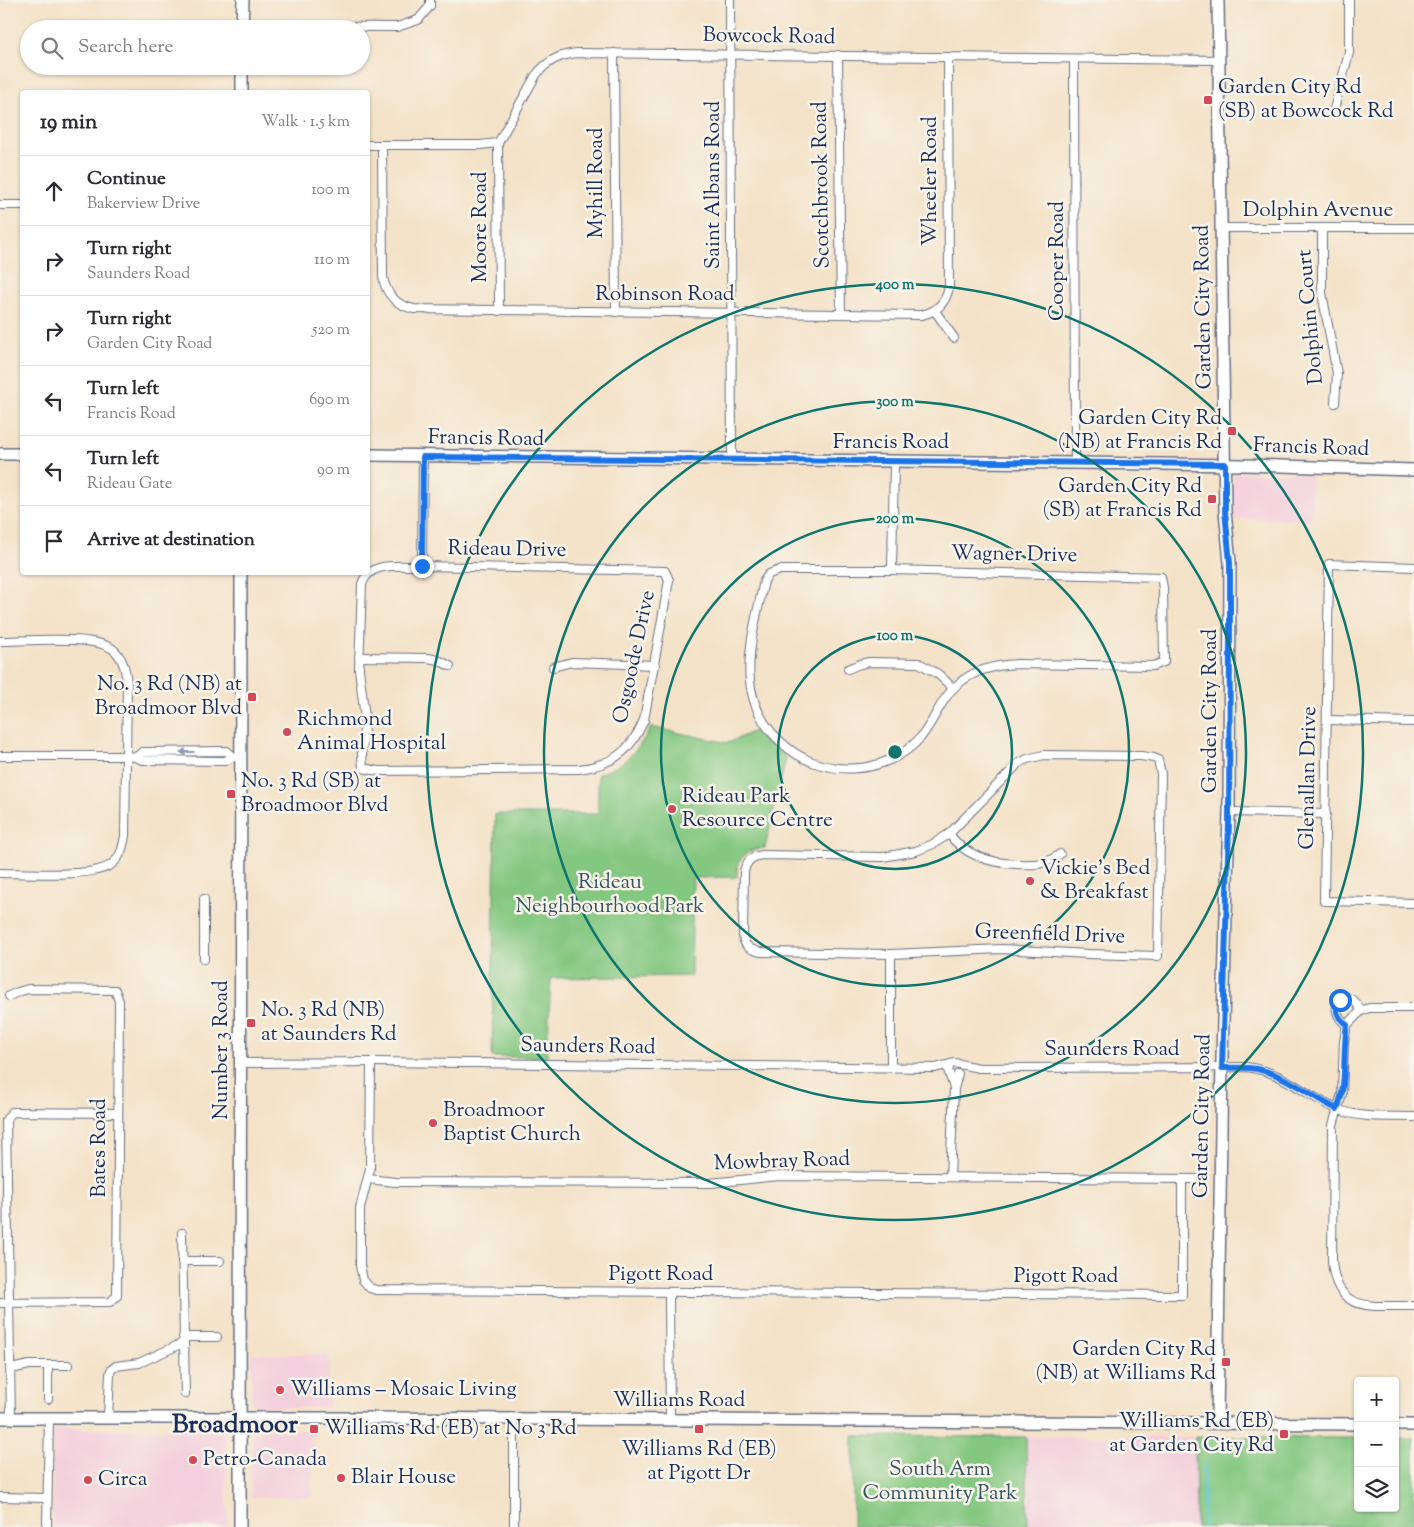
<!DOCTYPE html>
<html lang="en">
<head>
<meta charset="utf-8">
<style>
  :root { --surface:#fff; --page:#f2f2f3; --text:#2b2b33; --muted:#7c7c81; --line:#e1e1e2 }
  body { margin:0; font-family:"Sorts Mill Goudy",serif; background:var(--page); color:var(--text) }
  .controls { position:absolute; right:15px; bottom:15px; display:grid; overflow:hidden; border-radius:5px; box-shadow:0 1px 4px #0004 }
  .controls button { width:45px; height:45px; display:grid; place-items:center; padding:0; border:0; border-bottom:1px solid var(--line); background:var(--surface); color:var(--text); font:25px sans-serif }
  .stop { position:absolute; width:15px; height:15px; margin:-11px; border:4px solid #1a73e8; border-radius:50%; background:#fff }
  .stop.end { background:#1a73e8; border-color:#fff; box-shadow:0 1px 5px #0008 }
  .list { margin:0; padding:0; list-style:none }
  h2 { display:flex; justify-content:space-between; align-items:center; height:65px; margin:0; padding:0 20px; font-size:21px }
  h2 small { font-size:16px; font-weight:400; color:var(--muted) }
  .list li { display:grid; grid-template-columns:32px 1fr auto; gap:15px; align-items:center; box-sizing:border-box; height:70px; padding:0 20px; border-top:1px solid var(--line) }
  .list b { display:block; font-size:19px; white-space:nowrap }
  .list p { margin:0; font-size:16px; white-space:nowrap; color:var(--muted) }
  .list em { font-size:16px; font-style:normal; color:var(--muted) }
  .icon { flex:none; width:28px; height:28px; fill:none; stroke:currentColor; stroke-width:2; stroke-linecap:round; stroke-linejoin:round }
  .map { position:relative; flex:none; width:1414px; height:1527px; overflow:hidden }
  .search { position:absolute; background:var(--surface); box-shadow:0 1px 4px #0004; left:20px; top:20px; width:350px; height:55px; display:flex; align-items:center; gap:12px; box-sizing:border-box; padding:0 18px; border-radius:28px; color:var(--muted); font-size:19px }
  .panel { position:absolute; background:var(--surface); box-shadow:0 1px 4px #0004; left:20px; top:90px; width:350px; height:485px; border-radius:5px }
  .map>svg:first-child { display:block }
</style>
</head>
<body>
<div class="map">
<svg width="1414" height="1527" viewBox="0 0 1414 1527">
  <rect width="100%" height="100%" fill="#f7f3e8"/>
  <filter id="ink" filterUnits="userSpaceOnUse"><feTurbulence type="fractalNoise" baseFrequency=".02" numOctaves="2"/><feDisplacementMap in="SourceGraphic" scale="10" xChannelSelector="R" yChannelSelector="G"/><feConvolveMatrix kernelMatrix="1 2 1 2 8 2 1 2 1" color-interpolation-filters="sRGB"/></filter>
  <filter id="wash" filterUnits="userSpaceOnUse"><feTurbulence type="fractalNoise" baseFrequency=".0096" numOctaves="4" result="noise"/><feDisplacementMap in="SourceGraphic" scale="20" xChannelSelector="R" yChannelSelector="G"/><feGaussianBlur stdDeviation="1.12" result="paint"/><feColorMatrix in="noise" values="0 0 0 0 0 0 0 0 0 0 0 0 0 0 0 0 0 1.4 0 .05"/><feComposite in="paint" operator="in"/></filter>
  <g filter="url(#wash)">
    <rect width="100%" height="100%" fill="#f4e2c8"/>
    <g fill="#f4cfdd">
      <polygon points="1234,473 1311,473 1311,519 1232,519"/>
      <polygon points="251,1354 329,1354 328,1408 260,1407 254,1405 252,1402"/>
      <polygon points="64,1429 222,1431 225,1437 228,1527 53,1527 53,1431"/>
      <polygon points="262,1430 312,1430 312,1497 251,1497 252,1437 256,1432"/>
      <polygon points="1026,1437 1195,1437 1196,1527 1028,1527"/>
    </g>
    <g fill="#83c780" stroke="#4f7b6f">
      <path d="M651,727l77,16 28,-13 30,28 -21,90c-20,2 -28,9 -28,29l-44,1 -2,98 -140,2 -4,79h-55l3,-243h103v-40c26,-7 40,-24 53,-47z"/>
      <polygon points="853,1436 1026,1437 1028,1527 853,1527"/>
      <polygon points="1195,1437 1358,1438 1358,1508 1395,1508 1395,1438 1414,1438 1414,1527 1196,1527"/>
    </g>
    <g fill="none" stroke-linecap="round" stroke-linejoin="round">
      <polyline stroke="#60c8dc" stroke-width="2.5" points="1203,1527 1204,1465"/>
    </g>
  </g>
  <g filter="url(#ink)">
    <g fill="none" stroke-linecap="round" stroke-linejoin="round">
      <defs>
        <g id="street">
          <polyline points="730,0 732,460"/>
          <polyline points="242,26 397,27 418,20 430,6 430,0"/>
          <polyline points="614,53 616,312"/>
          <polyline points="838,55 841,314"/>
          <polyline points="1074,59 1075,463"/>
          <polyline points="1333,113 1349,53 1349,0"/>
          <polyline points="498,143 499,311"/>
          <path d="M368,145h112l18,-2 38,-68c11,-14 23,-20 41,-22l641,7"/>
          <path d="M382,145l1,132c3,18 13,28 31,32l507,6c16,-3 25,-12 28,-28l-1,-230"/>
          <polyline points="0,205 22,205"/>
          <polyline points="1221,228 1414,228"/>
          <polyline points="1322,228 1322,293 1337,374 1335,403"/>
          <polyline points="935,311 954,338"/>
          <path d="M422,566l243,5 4,9 -25,140c-13,31 -31,45 -65,49l-201,2 -15,-3 -1,-14 3,-36 -6,-49 3,-85c8,-24 39,-17 60,-18z"/>
          <polyline points="422,566 423,457"/>
          <polyline points="1414,567 1329,564 1324,901 1414,903"/>
          <path d="M780,570h112l269,7 2,11 1,74 -11,4 -136,-2c-21,1 -43,6 -59,20 -17,14 -23,36 -37,53 -35,40 -101,42 -139,6 -51,-46 -30,-104 -18,-162l5,-7z"/>
          <polyline points="892,570 894,462"/>
          <path d="M0,641c26,0 98,-7 115,10 9,9 11,21 12,33l-2,152c-2,11 -4,21 -13,28 -17,14 -88,9 -112,9"/>
          <polyline points="359,657 428,658 438,660 450,666"/>
          <polyline points="553,667 572,662 655,665"/>
          <polyline points="848,669 860,664 869,662 919,663 938,674 953,688"/>
          <polyline points="1327,720 1414,722"/>
          <path d="M1044,755l97,1 13,2 4,2 3,14 -3,182 -70,-2 -86,-5 -111,5 -130,-2c-10,-2 -17,-5 -18,-16l1,-64c2,-11 8,-16 19,-17l120,2 33,-6 17,-7 16,-10 69,-70 9,-5z"/>
          <polyline points="0,756 126,756 136,757 142,760 225,761 234,757 241,757"/>
          <polyline points="136,757 142,752 227,751 234,757"/>
          <polyline points="1229,812 1326,814"/>
          <path d="M949,834c16,22 41,29 68,30 17,1 29,1 43,-10"/>
          <polyline points="891,954 891,1068"/>
          <polyline points="204,959 204,899"/>
          <path d="M1414,1008h-45l-8,3 -14,14 -3,16 -2,53 -9,31 -1,136c4,54 41,44 82,45"/>
          <path d="M1347,1025c-25,-18 2,-42 14,-14"/>
          <polyline points="371,1062 370,1169 360,1208 360,1265 363,1280 370,1288 376,1290 1182,1295 1182,1179"/>
          <path d="M241,1063l130,-1 564,6 19,-5 25,5 267,-1c38,4 58,28 91,42 23,10 52,7 77,8"/>
          <polyline points="950,1065 948,1070 954,1088"/>
          <polyline points="950,1177 954,1089 958,1074"/>
          <polyline points="368,1179 396,1182 710,1183 779,1176 1198,1179"/>
          <polyline points="182,1233 185,1394"/>
          <polyline points="182,1261 220,1261"/>
          <polyline points="669,1292 670,1420"/>
          <polyline points="0,1303 110,1302 117,1296 119,1001 115,990 28,989 18,992 9,996"/>
          <polyline points="183,1337 217,1337"/>
          <polyline points="11,1369 29,1365 68,1365"/>
          <polyline points="48,1399 48,1365"/>
          <polyline points="11,1418 6,1120 12,1112 118,1113"/>
          <polyline points="108,1418 110,1374 111,1370 116,1366 139,1363 183,1343"/>
          <polyline points="514,1419 514,1527"/>
          <polyline points="0,1497 46,1498"/>
          <polyline points="47,1527 49,1418"/>
        </g>
        <g id="secondary">
          <polyline points="242,29 243,0"/>
          <polyline points="242,66 242,92"/>
          <polyline points="0,454 22,454"/>
          <polyline points="368,455 1245,465 1414,470"/>
          <polyline points="0,1418 367,1418 1358,1424"/>
          <polyline points="1217,1423 1222,1057 1229,812 1230,563 1225,511 1218,0"/>
          <polyline points="1395,1425 1414,1425"/>
          <polyline points="240,1527 241,572"/>
        </g>
      </defs>
      <use href="#street" stroke="#676e83" stroke-width="10"/>
      <use href="#secondary" stroke="#676e83" stroke-width="14"/>
      <use href="#street" stroke="#fff" stroke-width="8"/>
      <use href="#secondary" stroke="#fff" stroke-width="11"/>
    </g>
    <defs><path id="oneway-solid" d="M-6-.8H1V-3.2L6.5 0L1 3.2V.8H-6Z" transform="scale(1.25)"/></defs>
    <use fill="#8d97ae" href="#oneway-solid" transform="translate(187 752) rotate(180)"/>
  </g>
  <g fill="none" stroke-linecap="round" stroke-linejoin="round" filter="url(#ink)">
    <path stroke="#1a73e8" stroke-width="6" d="M422,566l1,-109 802,7v47l5,52v73l-1,185 -7,247c12,0 24,-1 35,1 30,6 53,27 80,40 11,-26 5,-56 10,-84 -9,-7 -14,-15 -7,-25"/>
  </g>
  <g fill="none" stroke="#0f766e" stroke-width="2.5">
    <circle cx="895" cy="752" r="117"/>
    <circle cx="895" cy="752" r="234"/>
    <circle cx="895" cy="752" r="351"/>
    <circle cx="895" cy="752" r="468"/>
  </g>
  <g fill="#d1495b" stroke="#f7f3e8" stroke-width="2">
    <rect x="1203" y="95" width="10" height="10" rx="2.5"/>
    <rect x="1227" y="426" width="10" height="10" rx="2.5"/>
    <rect x="1207" y="494" width="10" height="10" rx="2.5"/>
    <rect x="247" y="692" width="10" height="10" rx="2.5"/>
    <circle cx="287" cy="732" r="5"/>
    <rect x="226" y="789" width="10" height="10" rx="2.5"/>
    <circle cx="672" cy="809" r="5"/>
    <circle cx="1030" cy="881" r="5"/>
    <rect x="246" y="1018" width="10" height="10" rx="2.5"/>
    <circle cx="433" cy="1123" r="5"/>
    <rect x="1221" y="1357" width="10" height="10" rx="2.5"/>
    <circle cx="280" cy="1390" r="5"/>
    <rect x="309" y="1424" width="10" height="10" rx="2.5"/>
    <rect x="694" y="1424" width="10" height="10" rx="2.5"/>
    <rect x="1279" y="1429" width="10" height="10" rx="2.5"/>
    <circle cx="193" cy="1460" r="5"/>
    <circle cx="341" cy="1478" r="5"/>
    <circle cx="88" cy="1480" r="5"/>
  </g>
  <g text-anchor="middle" dominant-baseline="central" stroke-width="5" stroke-linejoin="round" paint-order="stroke">
    <g font-size="21" fill="#1b2f5e" stroke="#f7f3e8">
      <text transform="translate(769 37) rotate(1)">Bowcock Road</text>
      <text transform="translate(931 181) rotate(-90)">Wheeler Road</text>
      <text transform="translate(597 183) rotate(-90)">Myhill Road</text>
      <text transform="translate(714 185) rotate(-90)">Saint Albans Road</text>
      <text transform="translate(822 185) rotate(-91)">Scotchbrook Road</text>
      <text x="1318" y="211">Dolphin Avenue</text>
      <text transform="translate(481 227) rotate(-90)">Moore Road</text>
      <text transform="translate(1058 261) rotate(-90)">Cooper Road</text>
      <text x="665" y="295">Robinson Road</text>
      <text transform="translate(1204 307) rotate(-91)">Garden City Road</text>
      <text transform="translate(1311 317) rotate(-95)">Dolphin Court</text>
      <text transform="translate(486 439) rotate(1)">Francis Road</text>
      <text x="891" y="443">Francis Road</text>
      <text transform="translate(1311 448) rotate(2)">Francis Road</text>
      <text transform="translate(507 550) rotate(1)">Rideau Drive</text>
      <text transform="translate(1014 555) rotate(1)">Wagner Drive</text>
      <text transform="translate(635 657) rotate(-78)">Osgoode Drive</text>
      <text transform="translate(1211 711) rotate(-90)">Garden City Road</text>
      <text transform="translate(1309 778) rotate(-89)">Glenallan Drive</text>
      <text transform="translate(1050 935) rotate(2)">Greenfield Drive</text>
      <text transform="translate(588 1047) rotate(1)">Saunders Road</text>
      <text transform="translate(222 1050) rotate(-90)">Number 3 Road</text>
      <text x="1112" y="1050">Saunders Road</text>
      <text transform="translate(1203 1116) rotate(-89)">Garden City Road</text>
      <text transform="translate(100 1148) rotate(-90)">Bates Road</text>
      <text transform="translate(782 1162) rotate(-2)">Mowbray Road</text>
      <text x="661" y="1275">Pigott Road</text>
      <text x="1066" y="1277">Pigott Road</text>
      <text x="679" y="1401">Williams Road</text>
    </g>
    <g font-size="21" fill="#1b2f5e" stroke="#f7f3e8" text-anchor="start">
      <text x="1218" y="88">Garden City Rd<tspan x="1218" dy="24">(SB) at Bowcock Rd</tspan></text>
      <text x="1222" y="419" text-anchor="end">Garden City Rd<tspan x="1222" dy="24">(NB) at Francis Rd</tspan></text>
      <text x="1202" y="487" text-anchor="end">Garden City Rd<tspan x="1202" dy="24">(SB) at Francis Rd</tspan></text>
      <text x="242" y="685" text-anchor="end">No. 3 Rd (NB) at<tspan x="242" dy="24">Broadmoor Blvd</tspan></text>
      <text x="297" y="720">Richmond<tspan x="297" dy="24">Animal Hospital</tspan></text>
      <text x="241" y="782">No. 3 Rd (SB) at<tspan x="241" dy="24">Broadmoor Blvd</tspan></text>
      <text x="682" y="797">Rideau Park<tspan x="682" dy="24">Resource Centre</tspan></text>
      <text x="1040" y="869">Vickie's Bed<tspan x="1040" dy="24">&amp; Breakfast</tspan></text>
      <text x="261" y="1011">No. 3 Rd (NB)<tspan x="261" dy="24">at Saunders Rd</tspan></text>
      <text x="443" y="1111">Broadmoor<tspan x="443" dy="24">Baptist Church</tspan></text>
      <text x="1216" y="1350" text-anchor="end">Garden City Rd<tspan x="1216" dy="24">(NB) at Williams Rd</tspan></text>
      <text x="290" y="1390">Williams – Mosaic Living</text>
      <text x="1274" y="1422" text-anchor="end">Williams Rd (EB)<tspan x="1274" dy="24">at Garden City Rd</tspan></text>
      <text x="324" y="1429">Williams Rd (EB) at No 3 Rd</text>
      <text x="699" y="1450" text-anchor="middle">Williams Rd (EB)<tspan x="699" dy="24">at Pigott Dr</tspan></text>
      <text x="203" y="1460">Petro-Canada</text>
      <text x="351" y="1478">Blair House</text>
      <text x="98" y="1480">Circa</text>
    </g>
    <g font-size="21" fill="#355566" stroke="#f7f3e8">
      <text x="610" y="883">Rideau<tspan x="610" dy="24">Neighbourhood Park</tspan></text>
      <text x="940" y="1470">South Arm<tspan x="940" dy="24">Community Park</tspan></text>
    </g>
    <g font-size="26" font-weight="bold" fill="#1b2f5e" stroke="#f7f3e8">
      <text x="235" y="1425">Broadmoor</text>
    </g>
  </g>
  <circle cx="895" cy="752" r="8" fill="#0f766e" stroke="#f7f3e8" stroke-width="2.5"/>
  <g font-size="15" text-anchor="middle" font-weight="bold" fill="#0f766e" stroke="#f7f3e8" stroke-width="5" stroke-linejoin="round" paint-order="stroke">
    <text x="895" y="289">400 m</text>
    <text x="895" y="406">300 m</text>
    <text x="895" y="523">200 m</text>
    <text x="895" y="640">100 m</text>
  </g>
</svg>
<div class="controls">
<button>+</button>
<button>−</button>
<button><svg class="icon" aria-label="layers" viewBox="0 0 24 24"><path d="M12 4l9 5-9 5-9-5zM3 14l9 5 9-5"/></svg></button>
</div>
<div class="stop" style="left:1340px;top:1000px"></div>
<div class="stop end" style="left:422px;top:566px"></div>
<div class="search"><svg class="icon" aria-label="search" viewBox="0 0 24 24"><circle cx="10" cy="10" r="6"/><path d="M15 15l6 6"/></svg>Search here</div>
<section class="panel">
<h2>19 min<small>Walk · 1.5 km</small></h2>
<ul class="list">
<li><svg class="icon" aria-label="ahead" viewBox="0 0 24 24"><path d="M12 20V5M6 11l6-6 6 6"/></svg><div><b>Continue</b><p>Bakerview Drive</p></div><em>100 m</em></li>
<li><svg class="icon" aria-label="right" viewBox="0 0 24 24"><path d="M7 20v-9h11M14 6l5 5-5 5"/></svg><div><b>Turn right</b><p>Saunders Road</p></div><em>110 m</em></li>
<li><svg class="icon" aria-label="right" viewBox="0 0 24 24"><path d="M7 20v-9h11M14 6l5 5-5 5"/></svg><div><b>Turn right</b><p>Garden City Road</p></div><em>520 m</em></li>
<li><svg class="icon" aria-label="left" viewBox="0 0 24 24"><path d="M17 20v-9H6M10 6l-5 5 5 5"/></svg><div><b>Turn left</b><p>Francis Road</p></div><em>690 m</em></li>
<li><svg class="icon" aria-label="left" viewBox="0 0 24 24"><path d="M17 20v-9H6M10 6l-5 5 5 5"/></svg><div><b>Turn left</b><p>Rideau Gate</p></div><em>90 m</em></li>
<li><svg class="icon" aria-label="arrive" viewBox="0 0 24 24"><path d="M6 21V4h12l-3 4 3 4H6"/></svg><div><b>Arrive at destination</b></div></li>
</ul>
</section>
</div>
</body>
</html>
